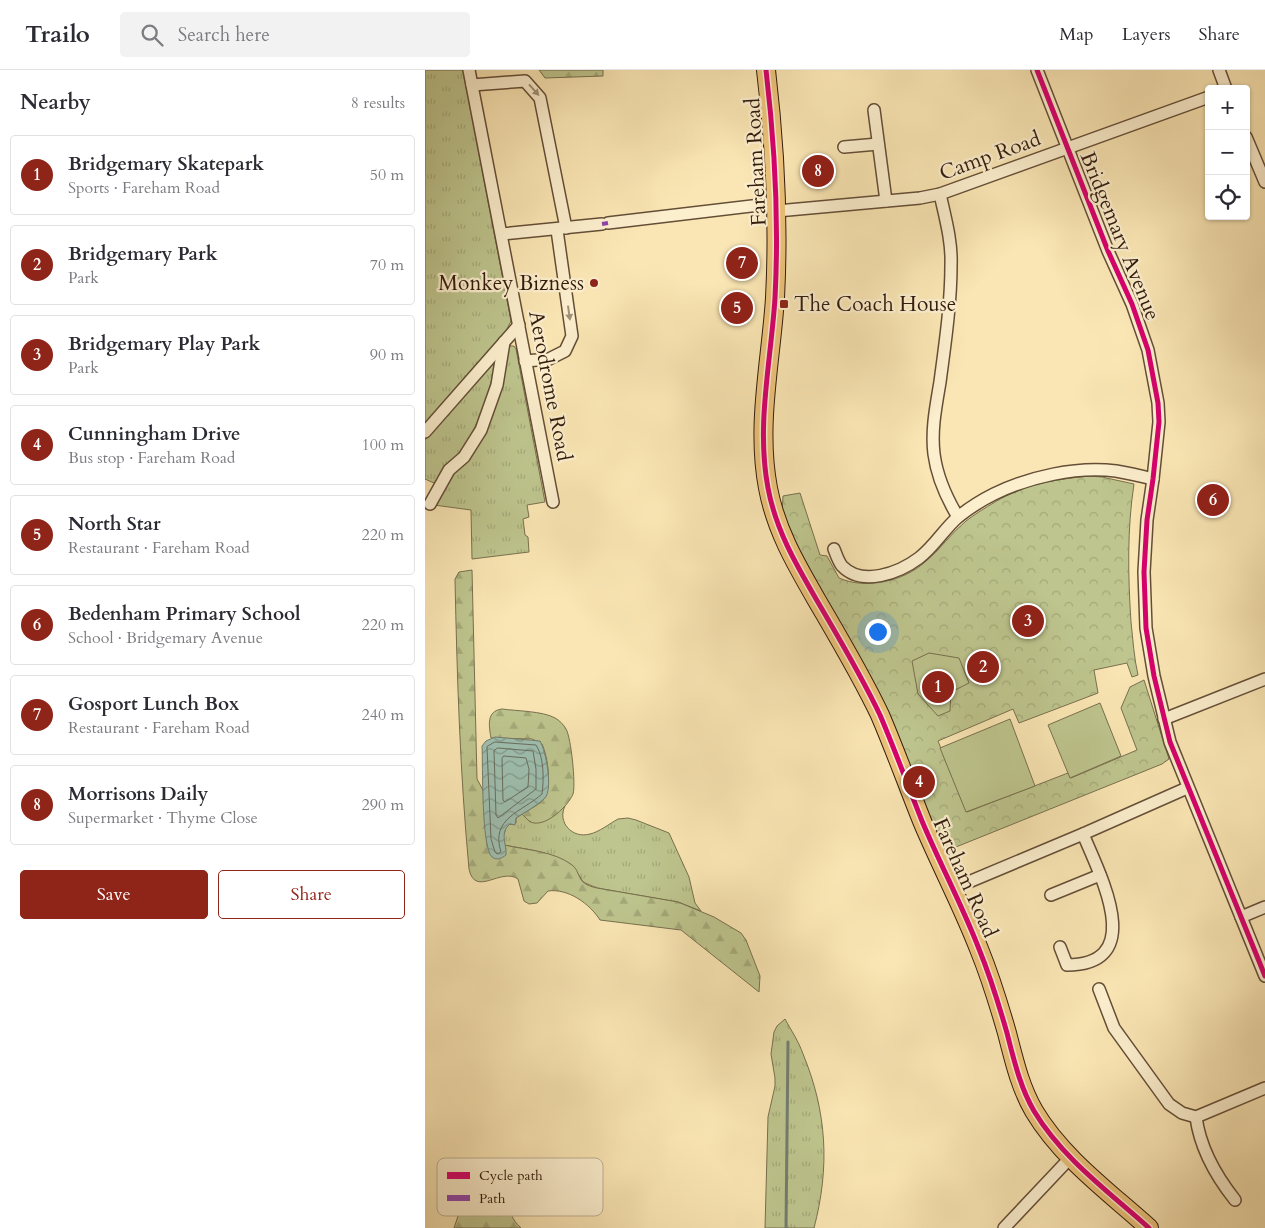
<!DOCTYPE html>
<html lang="en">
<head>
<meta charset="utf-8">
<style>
  :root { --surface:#fff; --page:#f2f2f3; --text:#2b2b33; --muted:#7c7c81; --line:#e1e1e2; --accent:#8f2418 }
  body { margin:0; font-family:Cardo,serif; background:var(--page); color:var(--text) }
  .controls { position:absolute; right:15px; top:15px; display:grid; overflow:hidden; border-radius:5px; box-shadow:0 1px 4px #0004 }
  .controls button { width:45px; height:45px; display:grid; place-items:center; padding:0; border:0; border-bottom:1px solid var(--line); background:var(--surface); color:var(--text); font:25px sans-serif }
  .you { position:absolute; left:452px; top:561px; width:18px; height:18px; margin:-12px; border:4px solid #fff; border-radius:50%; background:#1a73e8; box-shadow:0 0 0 8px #1a73e833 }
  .badge { display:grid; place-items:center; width:32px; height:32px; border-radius:50%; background:var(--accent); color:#fff; font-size:16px; font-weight:700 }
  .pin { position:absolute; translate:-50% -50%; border:2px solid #fff; box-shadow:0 1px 5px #0006 }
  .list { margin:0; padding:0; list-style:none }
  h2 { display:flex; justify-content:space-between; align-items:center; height:65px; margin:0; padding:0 20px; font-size:21px }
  h2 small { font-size:16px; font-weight:400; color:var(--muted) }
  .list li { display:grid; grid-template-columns:32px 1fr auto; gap:15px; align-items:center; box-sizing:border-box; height:80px; margin:0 10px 10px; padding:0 10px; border:1px solid var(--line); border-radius:5px }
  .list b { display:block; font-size:19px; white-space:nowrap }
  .list p { margin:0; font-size:16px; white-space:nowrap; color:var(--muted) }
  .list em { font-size:16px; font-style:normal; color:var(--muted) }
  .actions { display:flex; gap:10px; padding:15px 20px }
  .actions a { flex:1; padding:11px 0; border:1px solid var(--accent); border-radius:5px; text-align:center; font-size:18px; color:var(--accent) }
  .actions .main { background:var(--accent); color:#fff }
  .icon { flex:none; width:28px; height:28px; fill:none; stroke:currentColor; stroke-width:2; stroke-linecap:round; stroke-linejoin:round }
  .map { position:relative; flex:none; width:840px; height:1158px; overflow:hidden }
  header { display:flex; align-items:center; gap:30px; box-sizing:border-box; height:70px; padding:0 25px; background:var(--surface); border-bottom:1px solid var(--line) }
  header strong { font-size:24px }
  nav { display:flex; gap:28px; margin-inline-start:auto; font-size:18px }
  .search { width:350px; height:45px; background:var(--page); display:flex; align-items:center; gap:12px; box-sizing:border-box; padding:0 18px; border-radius:5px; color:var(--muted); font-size:19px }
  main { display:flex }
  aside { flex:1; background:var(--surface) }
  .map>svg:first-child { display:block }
</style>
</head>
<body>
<header>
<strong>Trailo</strong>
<div class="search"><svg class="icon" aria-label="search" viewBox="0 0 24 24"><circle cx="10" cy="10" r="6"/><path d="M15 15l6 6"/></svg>Search here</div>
<nav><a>Map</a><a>Layers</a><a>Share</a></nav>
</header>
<main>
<aside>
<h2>Nearby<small>8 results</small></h2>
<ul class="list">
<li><span class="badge">1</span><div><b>Bridgemary Skatepark</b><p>Sports · Fareham Road</p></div><em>50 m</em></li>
<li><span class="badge">2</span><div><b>Bridgemary Park</b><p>Park</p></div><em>70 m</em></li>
<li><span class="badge">3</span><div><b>Bridgemary Play Park</b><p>Park</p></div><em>90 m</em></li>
<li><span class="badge">4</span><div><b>Cunningham Drive</b><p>Bus stop · Fareham Road</p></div><em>100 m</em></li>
<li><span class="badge">5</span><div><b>North Star</b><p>Restaurant · Fareham Road</p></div><em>220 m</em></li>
<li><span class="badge">6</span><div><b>Bedenham Primary School</b><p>School · Bridgemary Avenue</p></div><em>220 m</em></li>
<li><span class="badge">7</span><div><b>Gosport Lunch Box</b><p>Restaurant · Fareham Road</p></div><em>240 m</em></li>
<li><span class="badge">8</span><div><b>Morrisons Daily</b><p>Supermarket · Thyme Close</p></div><em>290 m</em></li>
</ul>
<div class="actions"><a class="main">Save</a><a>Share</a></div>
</aside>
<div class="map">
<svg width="840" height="1158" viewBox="0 0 840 1158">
  <defs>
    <pattern id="grass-tufts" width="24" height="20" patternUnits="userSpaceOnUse" patternTransform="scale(1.25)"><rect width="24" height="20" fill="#bec58e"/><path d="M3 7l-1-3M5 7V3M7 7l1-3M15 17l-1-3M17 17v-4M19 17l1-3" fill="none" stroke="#a4a979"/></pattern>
    <pattern id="forest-firs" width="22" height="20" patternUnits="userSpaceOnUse" patternTransform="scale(1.25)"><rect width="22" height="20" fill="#bec58e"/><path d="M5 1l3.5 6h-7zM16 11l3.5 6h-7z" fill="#a4a979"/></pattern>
    <pattern id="park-crowns" width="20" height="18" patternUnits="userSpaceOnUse" patternTransform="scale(1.25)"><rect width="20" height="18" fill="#bec58e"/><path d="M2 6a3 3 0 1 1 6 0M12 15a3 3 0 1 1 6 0" fill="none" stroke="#a4a979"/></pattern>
    <pattern id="water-waves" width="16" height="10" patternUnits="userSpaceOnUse" patternTransform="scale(1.25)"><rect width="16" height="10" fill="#9ebfb0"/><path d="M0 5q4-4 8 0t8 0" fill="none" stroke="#819a8e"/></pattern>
  </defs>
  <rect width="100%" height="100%" fill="#fae6b4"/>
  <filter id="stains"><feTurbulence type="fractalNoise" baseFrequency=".004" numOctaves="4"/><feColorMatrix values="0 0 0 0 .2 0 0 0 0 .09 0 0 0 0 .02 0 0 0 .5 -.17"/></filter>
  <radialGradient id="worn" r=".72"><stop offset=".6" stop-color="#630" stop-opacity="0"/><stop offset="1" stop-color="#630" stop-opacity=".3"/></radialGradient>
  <g fill="url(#grass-tufts)" stroke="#78704e">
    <polygon points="0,0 38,0 86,251 79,265 0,357"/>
    <polygon points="85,276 89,276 91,279 120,432 102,435 104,447 98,449 100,465 103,467 104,482 47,489 46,440 9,435 24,408 48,383 60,363 80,303 83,279"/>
    <path d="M66,293l4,2v3c-7,27 -16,56 -31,79 -8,13 -20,24 -30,36l-9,-4v-39z"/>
    <path d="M140,736c-8,16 7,33 25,28 9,-2 19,-10 28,-15l10,-1 8,2 33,13 20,44 6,26 6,8 -23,-9 -81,-14 -14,-6c-15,-30 -49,-31 -79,-37l-1,-8 4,-12 9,-2v-5l6,-4 8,8 20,-4z"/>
    <path d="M360,949c6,11 14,23 18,35 24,58 27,113 11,174h-49l3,-111 7,-31v-8l-4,-24 3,-22 3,-6z"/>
  </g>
  <g fill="url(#forest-firs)" stroke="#78704e">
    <polygon points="114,0 178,0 178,6 120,8"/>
    <path d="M47,500l5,209 7,13 3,54 19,3 -2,-4c22,5 50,6 68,20 6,4 6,12 11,17 3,3 9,5 14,6l81,14 36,15 27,16 5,7 14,36 -1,16 -78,-62 -81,-10c-10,-16 -32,-32 -52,-29l-11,12 -8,1 -5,-3 -6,-22c-17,-12 -43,19 -49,-10 -9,-96 -12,-193 -14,-290l4,-7z"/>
    <path d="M77,639c14,2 41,2 53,9 4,2 9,7 11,11 5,8 10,56 7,65 -5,12 -25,31 -39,29 -5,-1 -8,-5 -12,-9 6,-4 15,-8 20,-13 11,-12 6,-44 0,-57l-10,-5 -41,-1c-2,-12 -5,-27 11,-29z"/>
    <path d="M96,1107l5,1 2,7c-14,15 -27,24 -7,43h-67l4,-12z"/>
  </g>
  <path fill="url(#park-crowns)" stroke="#78704e" d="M665,406l12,1 32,7c-7,45 -6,93 -3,138 2,18 3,36 7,53l-6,2 -5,-14 -33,7 4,23 -79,30 -6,-14 -75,32 29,71 101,-39 3,5 66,-28 -16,-42 9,-21 14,-7 25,79 -7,5 -216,87 -9,-12 -155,-325 1,-18 17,-3 20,62 7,1 12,22c27,12 65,3 86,-16 15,-12 26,-29 41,-41 9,-7 19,-13 29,-19 30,-18 61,-23 95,-26z"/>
  <g fill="#bec58e" stroke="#78704e">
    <polygon points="504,583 534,588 544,613 526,622 525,641 513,646 493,624 487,591"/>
    <polygon points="675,633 696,686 645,708 623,655"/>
    <polygon points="585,649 610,716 541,742 515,678"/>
  </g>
  <path fill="url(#water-waves)" stroke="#737d6f" d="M70,667l45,4c6,10 13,48 5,57 -8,8 -20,14 -29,20l-1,7 -5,-1c-11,9 -3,20 -4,31 -4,3 -9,6 -14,2 -11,-10 -9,-93 -10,-111l4,-5z"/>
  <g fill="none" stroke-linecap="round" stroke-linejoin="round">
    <g stroke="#686d5e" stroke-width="1">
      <path d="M70,672l41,3c8,12 8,34 6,49 -20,18 -52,24 -41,58l-4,2 -2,-2 -4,-13 -4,-92z"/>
      <polygon points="73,678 108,681 111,699 111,719 73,748 71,745 69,681"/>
      <polygon points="79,686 101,688 104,699 103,717 80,732 78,730 77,689"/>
    </g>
    <polyline stroke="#737d6f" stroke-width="3" points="361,1158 363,972"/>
    <defs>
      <g id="minor">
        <polyline points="44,0 128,432"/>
        <polyline points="612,0 683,181 707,234 723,280 733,333 734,352 728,409 722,450 719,502 721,558 729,606 745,672 840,906"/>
        <polyline points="794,0 801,19"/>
        <polyline points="47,15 100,11 115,28 141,158"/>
        <polyline points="449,40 461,131"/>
        <polyline points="821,67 840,112"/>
        <polyline points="419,77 453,74"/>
        <path d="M515,124c5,23 12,47 11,71 0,39 -6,79 -11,117 -4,24 -9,48 -6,72 3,23 12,43 24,63"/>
        <polyline points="352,141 495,128 515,124 784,27"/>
        <polyline points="183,153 351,133"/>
        <polyline points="77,164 177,154"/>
        <polyline points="100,291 124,289 140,281 147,266 132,160"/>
        <polyline points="0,362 94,255"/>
        <polyline points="5,434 24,400 39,387 56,360 72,315 79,272"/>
        <path d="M409,479c2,5 4,12 8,17 20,21 57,7 77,-8 15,-11 25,-29 39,-41 10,-8 24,-17 36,-23 35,-17 82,-28 122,-23 12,2 25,5 37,8"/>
        <polyline points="739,649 840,609"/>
        <polyline points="527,819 658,764 762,718"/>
        <polyline points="626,825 675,805"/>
        <polyline points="816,847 840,837"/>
        <path d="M635,877l7,18c81,0 33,-90 16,-131"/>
        <polyline points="674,919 689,958 744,1034 757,1043 771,1047 840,1018"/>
        <path d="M771,1047c4,31 20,59 39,83"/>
        <polyline points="579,1158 646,1087"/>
      </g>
      <path id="primary" d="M341,0c9,76 13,152 9,228 -4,63 -19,127 -7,190 8,43 29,78 51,116 21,36 43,73 61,111 15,35 28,71 42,106 18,43 40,84 57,128 11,27 20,56 28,84 7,27 13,54 27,78 28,47 75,81 115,117"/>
    </defs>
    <use href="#minor" stroke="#644e37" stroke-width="14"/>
    <use href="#primary" stroke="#321b0d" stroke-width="20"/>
    <use href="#minor" stroke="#fcefce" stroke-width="11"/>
    <use href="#primary" stroke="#edc37a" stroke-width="18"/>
    <polyline stroke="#8e44ad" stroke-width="4" stroke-dasharray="8 4" stroke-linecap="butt" points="177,154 183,153"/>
    <defs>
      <g id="cycleway">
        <path d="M341,0c9,76 13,152 9,228 -4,63 -19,127 -7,190 8,43 29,78 51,116 21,36 43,73 61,111 15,35 28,71 42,106 18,43 40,84 57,128 11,27 20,56 28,84 7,27 13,54 27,78 28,47 75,81 115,117"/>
        <polyline points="612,0 683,181 707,234 723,280 733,333 734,352 728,409 722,450 719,502 721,558 729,606 745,672 840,906"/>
      </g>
    </defs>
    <use href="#cycleway" stroke="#fcefce" stroke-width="8"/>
    <use href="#cycleway" stroke="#d6006c" stroke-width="5"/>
  </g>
  <defs><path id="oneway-solid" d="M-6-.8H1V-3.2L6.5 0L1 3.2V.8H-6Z" transform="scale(1.25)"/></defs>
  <g fill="#a19077">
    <use href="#oneway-solid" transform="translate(109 20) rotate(48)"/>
    <use href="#oneway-solid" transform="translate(144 243) rotate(82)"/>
  </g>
  <g fill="#8f2418" stroke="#fcefce" stroke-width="2">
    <circle cx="169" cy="213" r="5"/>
    <rect x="354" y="229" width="10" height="10" rx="2.5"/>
  </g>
  <g text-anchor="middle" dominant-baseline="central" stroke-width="4.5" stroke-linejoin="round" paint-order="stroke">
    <g font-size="21" fill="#321b0d" stroke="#fcefce">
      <text transform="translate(565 86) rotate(-20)">Camp Road</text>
      <text transform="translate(331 92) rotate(-93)">Fareham Road</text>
      <text transform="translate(695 166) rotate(68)">Bridgemary Avenue</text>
      <text transform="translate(125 316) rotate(79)">Aerodrome Road</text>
      <text transform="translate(540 808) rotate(66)">Fareham Road</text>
    </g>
    <g font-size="21" fill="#321b0d" stroke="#fcefce" text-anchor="end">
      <text x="159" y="213">Monkey Bizness</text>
      <text x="369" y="234" text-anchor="start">The Coach House</text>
    </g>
  </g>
  <rect x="12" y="1088" width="166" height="58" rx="8" fill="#fcefce" stroke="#bfaf94" stroke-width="1"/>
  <rect x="22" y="1102" width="23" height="7" fill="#d6006c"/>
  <rect x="22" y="1125" width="23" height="6" fill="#8e44ad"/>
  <g font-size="14" fill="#321b0d">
    <text x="54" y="1110">Cycle path</text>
    <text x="54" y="1133">Path</text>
  </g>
  <rect width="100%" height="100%" filter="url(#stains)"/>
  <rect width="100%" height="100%" fill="url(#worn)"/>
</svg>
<div class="controls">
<button>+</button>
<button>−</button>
<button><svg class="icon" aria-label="locate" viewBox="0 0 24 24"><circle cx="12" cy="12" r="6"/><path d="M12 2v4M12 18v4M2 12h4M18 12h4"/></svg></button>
</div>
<div class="you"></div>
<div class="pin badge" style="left:513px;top:617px">1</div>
<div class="pin badge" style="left:558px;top:597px">2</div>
<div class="pin badge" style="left:603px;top:551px">3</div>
<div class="pin badge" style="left:494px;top:712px">4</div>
<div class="pin badge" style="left:312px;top:238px">5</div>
<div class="pin badge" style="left:788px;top:430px">6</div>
<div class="pin badge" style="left:317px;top:193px">7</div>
<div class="pin badge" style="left:393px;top:101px">8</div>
</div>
</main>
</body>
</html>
